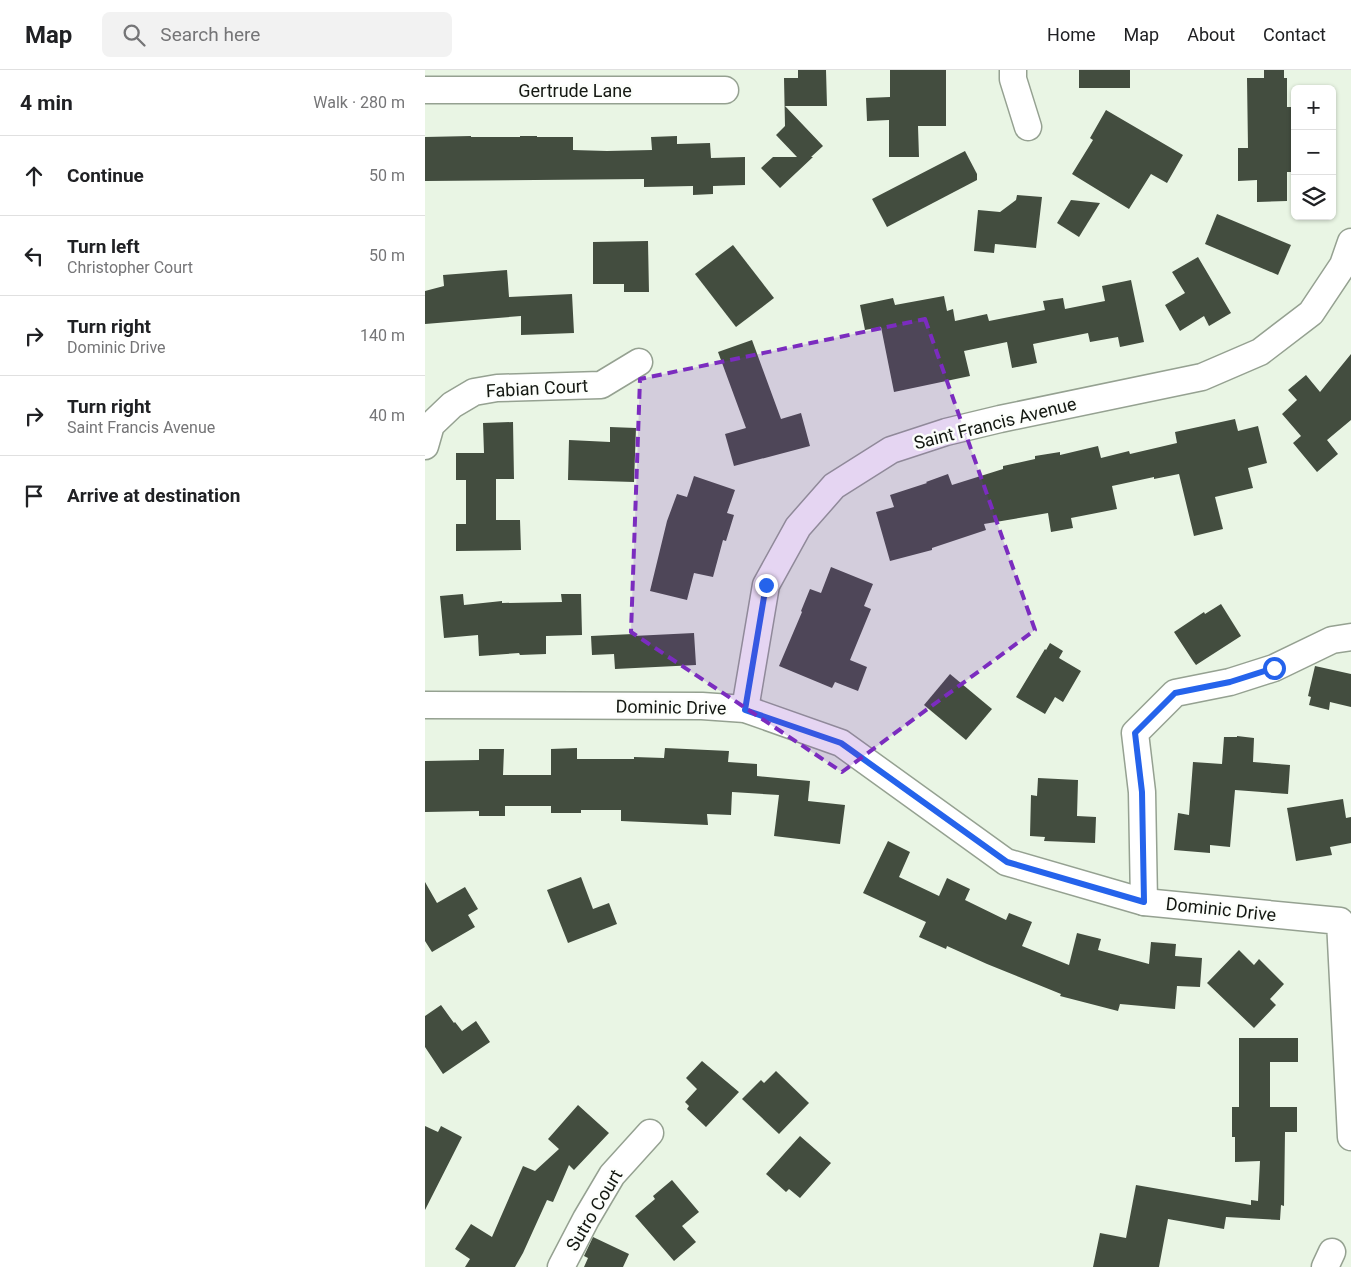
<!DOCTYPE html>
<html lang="en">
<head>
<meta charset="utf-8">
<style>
  :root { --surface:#fff; --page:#f2f2f2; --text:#202124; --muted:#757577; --line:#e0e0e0 }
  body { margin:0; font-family:Roboto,sans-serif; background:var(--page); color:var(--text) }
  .controls { position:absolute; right:15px; top:15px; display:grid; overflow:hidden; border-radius:8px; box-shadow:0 1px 4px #0004 }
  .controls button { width:45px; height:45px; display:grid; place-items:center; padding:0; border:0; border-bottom:1px solid var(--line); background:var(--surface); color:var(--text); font:25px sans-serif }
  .stop { position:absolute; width:15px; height:15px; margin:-11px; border:4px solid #2563eb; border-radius:50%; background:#fff }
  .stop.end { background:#2563eb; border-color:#fff; box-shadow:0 1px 5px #0008 }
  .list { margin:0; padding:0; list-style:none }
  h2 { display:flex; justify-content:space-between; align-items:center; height:65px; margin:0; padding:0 20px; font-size:21px }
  h2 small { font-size:16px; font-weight:400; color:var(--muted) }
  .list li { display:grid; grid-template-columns:32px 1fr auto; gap:15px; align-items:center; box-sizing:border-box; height:80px; padding:0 20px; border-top:1px solid var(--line) }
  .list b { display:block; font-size:19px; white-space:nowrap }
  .list p { margin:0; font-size:16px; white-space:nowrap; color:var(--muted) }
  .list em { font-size:16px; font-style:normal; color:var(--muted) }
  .icon { flex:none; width:28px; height:28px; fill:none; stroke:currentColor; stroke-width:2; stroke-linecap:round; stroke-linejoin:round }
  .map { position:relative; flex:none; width:926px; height:1197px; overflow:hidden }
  header { display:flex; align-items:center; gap:30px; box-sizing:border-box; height:70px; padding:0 25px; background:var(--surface); border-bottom:1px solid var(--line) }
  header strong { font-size:24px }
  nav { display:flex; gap:28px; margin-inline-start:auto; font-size:18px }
  .search { width:350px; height:45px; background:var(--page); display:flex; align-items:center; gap:12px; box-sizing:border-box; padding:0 18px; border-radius:8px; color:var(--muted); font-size:19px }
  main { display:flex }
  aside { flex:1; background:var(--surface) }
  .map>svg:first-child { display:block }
</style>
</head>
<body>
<header>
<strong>Map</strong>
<div class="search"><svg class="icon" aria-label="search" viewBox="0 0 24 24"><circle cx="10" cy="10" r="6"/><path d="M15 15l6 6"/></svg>Search here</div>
<nav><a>Home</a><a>Map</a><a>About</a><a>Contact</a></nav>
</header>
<main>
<aside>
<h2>4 min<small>Walk · 280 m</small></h2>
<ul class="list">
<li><svg class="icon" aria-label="ahead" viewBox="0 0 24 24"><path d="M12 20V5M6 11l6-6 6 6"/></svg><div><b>Continue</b></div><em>50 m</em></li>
<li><svg class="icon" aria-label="left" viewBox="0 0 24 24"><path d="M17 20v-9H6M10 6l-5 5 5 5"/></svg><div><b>Turn left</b><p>Christopher Court</p></div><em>50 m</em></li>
<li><svg class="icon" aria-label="right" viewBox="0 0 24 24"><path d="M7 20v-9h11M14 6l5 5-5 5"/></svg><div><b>Turn right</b><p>Dominic Drive</p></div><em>140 m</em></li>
<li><svg class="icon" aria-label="right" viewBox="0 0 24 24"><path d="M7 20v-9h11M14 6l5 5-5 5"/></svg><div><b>Turn right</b><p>Saint Francis Avenue</p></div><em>40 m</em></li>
<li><svg class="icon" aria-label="arrive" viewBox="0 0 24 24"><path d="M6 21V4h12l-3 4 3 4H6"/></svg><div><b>Arrive at destination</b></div></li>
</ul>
</aside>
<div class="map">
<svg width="926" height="1197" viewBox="0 0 926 1197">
  <rect width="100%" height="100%" fill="#e9f5e4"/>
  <g fill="#434d3f">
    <polygon points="373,0 401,0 402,36 360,36 398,76 386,87 388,87 355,118 336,98 348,87 372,87 351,65 360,56 359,8 373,8"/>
    <polygon points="465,0 521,0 521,56 493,56 494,87 464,87 464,50 442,51 441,28 465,27"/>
    <rect x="654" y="0" width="51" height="18"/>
    <polygon points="839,0 859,0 859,8 862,8 862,37 870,37 870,102 862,102 862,131 832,132 832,110 813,111 813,78 823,78 822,8 839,8"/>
    <polygon points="681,40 758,85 742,113 726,104 704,139 647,104 668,70 665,68"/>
    <polygon points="46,66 46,67 95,67 95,66 112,66 112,67 148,67 148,80 182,81 227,80 226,67 252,66 252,74 285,73 286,88 320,87 320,115 288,116 288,124 268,125 268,116 219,117 219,109 0,111 0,67"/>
    <polygon points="540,81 552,104 552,110 462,157 447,129"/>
    <polygon points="592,125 617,127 611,178 570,174 569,183 549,181 553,140 575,142 591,130"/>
    <polygon points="646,130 675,133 654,167 632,153"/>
    <polygon points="792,144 866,175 853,205 780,174"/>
    <polygon points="223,171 224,222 199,222 199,214 168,214 168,172"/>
    <polygon points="308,175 349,228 311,257 270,204"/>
    <polygon points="773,187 806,243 784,256 779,246 755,261 740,235 760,223 747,202"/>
    <polygon points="82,200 84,227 147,224 149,263 96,265 96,246 0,254 0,221 19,216 18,205"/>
    <polygon points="706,210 719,272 695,277 693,267 665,272 663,263 608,274 612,293 587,298 582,272 539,281 545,306 469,322 456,257 440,260 435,235 468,228 470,235 519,226 522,241 528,239 530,251 562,244 564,251 620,240 618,231 638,228 640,239 680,231 677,216"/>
    <polygon points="327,270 356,349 376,343 385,376 309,396 300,364 321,358 293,282"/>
    <polygon points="926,284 926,350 902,370 913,384 892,402 868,373 876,366 857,344 872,330 863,320 881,305 895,322"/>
    <polygon points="810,349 813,361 833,356 842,393 823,398 828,418 790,427 798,459 769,466 754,404 729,409 729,407 687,416 692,439 646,448 648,458 626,462 623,443 559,454 561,460 507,478 507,480 465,491 451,442 469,437 465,425 502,413 501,412 523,404 527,415 578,399 578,396 610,389 610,386 635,382 635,385 673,376 676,388 704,381 705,384 752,373 750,362"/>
    <polygon points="88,352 89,409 71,409 71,450 95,450 96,480 31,481 31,454 41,454 41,410 31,410 31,383 59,383 58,353"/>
    <polygon points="185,357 211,358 209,412 143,410 144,370 185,372"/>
    <polygon points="269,406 310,420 302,443 309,445 301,471 298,470 288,507 269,503 262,530 225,521 242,451 252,424 262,427"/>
    <polygon points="406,497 448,514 439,536 446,539 425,590 442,597 433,621 410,612 407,618 354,596 377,542 376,541 385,519 396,523"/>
    <polygon points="38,524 39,535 77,531 77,533 137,532 136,524 156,524 157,565 121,566 121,584 95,585 94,583 54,586 53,565 19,568 15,526"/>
    <polygon points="796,534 816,566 771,595 768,591 749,562 779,542 780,544"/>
    <polygon points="269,563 271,595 190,599 189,584 167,585 166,566 208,564 208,566"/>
    <polygon points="625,573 638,581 634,588 656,601 638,632 630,627 620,644 591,627 620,579 621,580"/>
    <polygon points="890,596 926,604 926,637 905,632 904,640 884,635 886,627 883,626"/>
    <polygon points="525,604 567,639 541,670 499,635"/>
    <polygon points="812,666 829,668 828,692 865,695 863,724 810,720 805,777 785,775 785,783 749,780 753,743 764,745 768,692 797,694 799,667 812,667"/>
    <polygon points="152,678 152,689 209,689 209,687 239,688 240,678 304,681 303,692 332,694 332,706 385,711 383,731 420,735 415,774 349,766 354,725 307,722 306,745 282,744 283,755 196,751 196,740 156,740 156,743 126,743 126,736 80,736 80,746 54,746 54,741 0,742 0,691 54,690 54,679 79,679 78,705 126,705 126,679"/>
    <polygon points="613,708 653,710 652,746 671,747 670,773 619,771 620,767 605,766 606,725 612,726"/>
    <polygon points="918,729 921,748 926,747 926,773 905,777 907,785 871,791 862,738"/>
    <polygon points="463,771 485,782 474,807 514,826 522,808 545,819 540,830 581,850 584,843 607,852 597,876 644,895 652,863 676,869 673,880 724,894 726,872 751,874 750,886 777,888 775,917 752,916 750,939 695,934 693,941 635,926 636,924 562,894 522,876 521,879 494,867 501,852 438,823"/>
    <polygon points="156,807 168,839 184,833 192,854 143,873 122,820"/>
    <polygon points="0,812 12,833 40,817 53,839 43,845 50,857 7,882 0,871"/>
    <polygon points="814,880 829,895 834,889 859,914 845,929 851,935 829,958 782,913"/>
    <polygon points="16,935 29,953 30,952 37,961 51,951 65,972 18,1004 0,977 0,946"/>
    <polygon points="814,968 873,968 873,992 845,992 845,1037 872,1037 872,1062 860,1062 859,1136 856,1135 855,1150 801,1147 799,1159 743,1149 734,1197 668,1197 675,1163 701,1168 711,1115 826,1135 826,1130 833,1131 835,1091 810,1092 810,1067 807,1067 807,1037 814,1037"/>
    <polygon points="277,991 314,1022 281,1057 262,1039 264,1036 260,1032 272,1019 261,1008"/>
    <polygon points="351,1001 384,1033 354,1064 317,1029 336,1010 339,1013"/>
    <polygon points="153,1035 184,1063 149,1100 144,1095 128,1132 122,1130 98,1183 90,1197 40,1197 45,1189 30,1179 46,1154 67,1167 98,1096 110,1101 134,1079 123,1069"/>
    <polygon points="0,1056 13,1062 16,1056 37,1067 0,1140"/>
    <polygon points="375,1066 406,1093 375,1128 364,1119 361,1122 341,1104"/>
    <polygon points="247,1110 274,1142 257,1156 271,1172 249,1191 210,1146 230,1129 228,1126"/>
    <polygon points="168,1167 204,1184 198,1197 159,1197 163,1188 159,1186"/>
  </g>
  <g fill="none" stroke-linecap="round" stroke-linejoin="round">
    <defs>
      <g id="minor">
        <polyline points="588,0 588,9 603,57"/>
        <polyline points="0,20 300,20"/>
        <polyline points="0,376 6,355 27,335 49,322 72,318 176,315 214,292"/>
        <polyline points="0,635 277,636 320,639 416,673 581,792 719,832 915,851 926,1067"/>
        <polyline points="320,639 341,515 373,457 409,416 466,380 521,362 575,349 777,307 835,282 886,243 918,195 926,172"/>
        <polyline points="719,832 717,722 710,663 750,623 805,612 849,598 907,570 926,567"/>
        <polyline points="136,1197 161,1149 187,1105 225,1063"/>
        <polyline points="900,1197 907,1182"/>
      </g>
    </defs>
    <use href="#minor" stroke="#95a191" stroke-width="29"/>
    <use href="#minor" stroke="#fff" stroke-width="26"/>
  </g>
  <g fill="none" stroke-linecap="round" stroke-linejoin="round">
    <polyline stroke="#2563eb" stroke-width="6" points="341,515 320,640 416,673 582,792 719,832 717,722 710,663 750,623 805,612 849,598"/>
  </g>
  <path fill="#7b2cbf" fill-opacity="0.2" stroke="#7b2cbf" stroke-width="4" stroke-dasharray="10 6" stroke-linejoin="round" d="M500,249l110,311 -193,142 -211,-140 9,-253z"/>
  <g text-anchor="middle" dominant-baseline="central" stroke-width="5" stroke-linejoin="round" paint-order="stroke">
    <g font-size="18" fill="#141812" stroke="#fcfefb">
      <text x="150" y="20">Gertrude Lane</text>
      <text transform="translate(112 318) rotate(-3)">Fabian Court</text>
      <text transform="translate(570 353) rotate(-14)">Saint Francis Avenue</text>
      <text transform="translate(246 637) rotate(1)">Dominic Drive</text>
      <text transform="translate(796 839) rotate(6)">Dominic Drive</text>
      <text transform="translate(169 1140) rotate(-59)">Sutro Court</text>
    </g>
  </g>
</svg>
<div class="controls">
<button>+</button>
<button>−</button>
<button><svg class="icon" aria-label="layers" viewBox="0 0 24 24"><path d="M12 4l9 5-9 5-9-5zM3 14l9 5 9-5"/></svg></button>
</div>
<div class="stop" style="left:849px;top:598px"></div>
<div class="stop end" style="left:341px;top:515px"></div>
</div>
</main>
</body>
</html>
